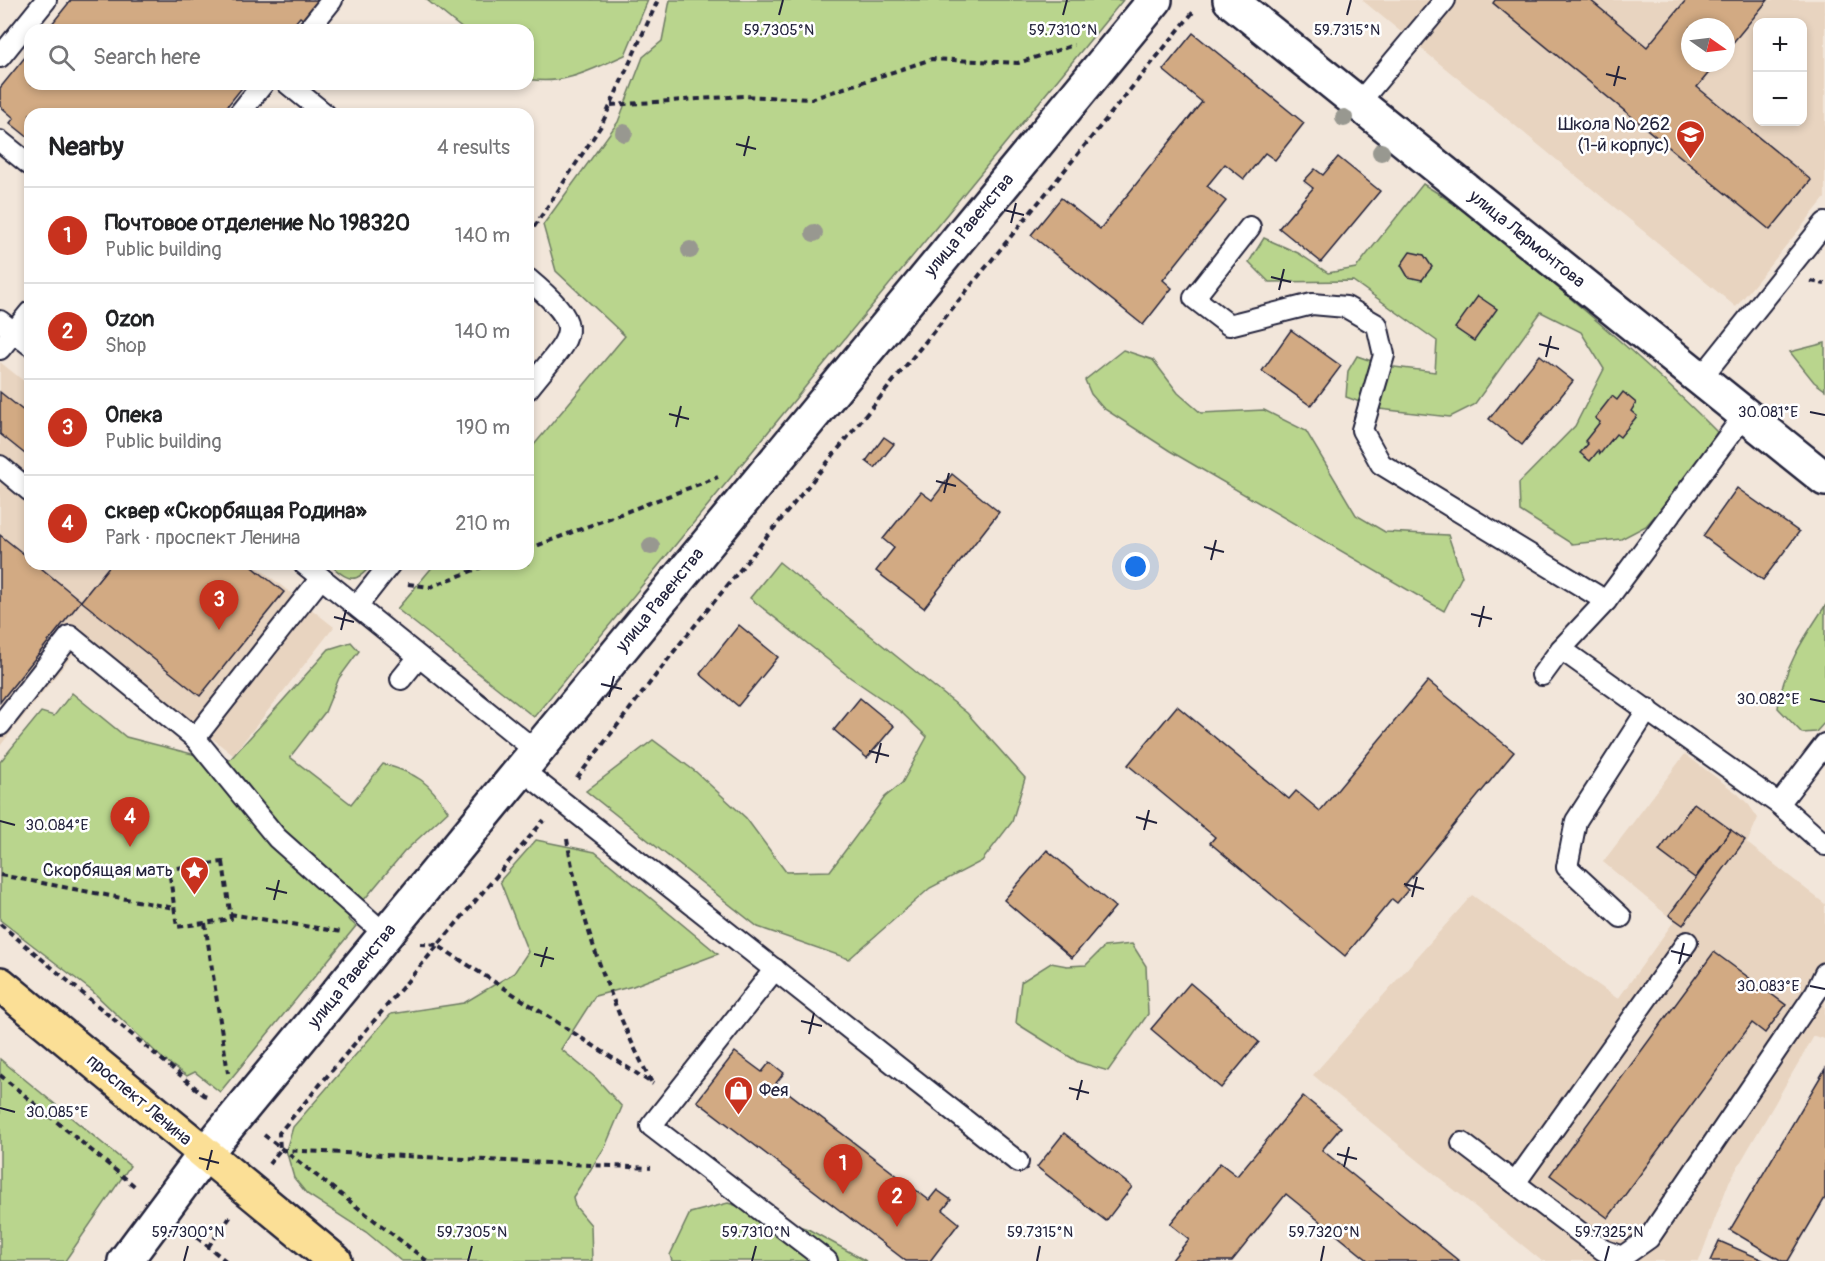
<!DOCTYPE html>
<html lang="en">
<head>
<meta charset="utf-8">
<style>
  :root { --surface:#fff; --page:#f2f2f2; --text:#202124; --muted:#757577; --line:#e0e0e0; --accent:#c8321e }
  body { margin:0; font-family:Pangolin,sans-serif; background:var(--page); color:var(--text) }
  .controls { position:absolute; right:18px; top:18px; display:grid; overflow:hidden; border-radius:12px; box-shadow:0 3px 9px #0003 }
  .controls button { width:54px; height:54px; display:grid; place-items:center; padding:0; border:0; border-bottom:2px solid var(--line); background:var(--surface); color:var(--text); font:30px sans-serif }
  .compass { position:absolute; left:1681px; top:18px; width:54px; height:54px; border-radius:50%; background:var(--surface); box-shadow:0 3px 9px #0003; rotate:104deg }
  .you { position:absolute; left:1136px; top:567px; width:21px; height:21px; margin:-15px; border:4px solid #fff; border-radius:50%; background:#1a73e8; box-shadow:0 0 0 9px #1a73e833 }
  .badge { display:grid; place-items:center; width:39px; height:39px; border-radius:50%; background:var(--accent); color:#fff; font-size:20px; font-weight:700 }
  .pin { position:absolute; translate:-50% -50px; filter:drop-shadow(0 2px 3px #0008) }
  .pin::after { content:''; position:absolute; top:32px; width:21px; height:18px; background:inherit; clip-path:polygon(0 0,100% 0,50% 100%) }
  .list { margin:0; padding:0; list-style:none }
  h2 { display:flex; justify-content:space-between; align-items:center; height:78px; margin:0; padding:0 24px; font-size:26px }
  h2 small { font-size:20px; font-weight:400; color:var(--muted) }
  .list li { display:grid; grid-template-columns:39px 1fr auto; gap:18px; align-items:center; box-sizing:border-box; height:96px; padding:0 24px; border-top:2px solid var(--line) }
  .list b { display:block; font-size:22px; white-space:nowrap }
  .list p { margin:0; font-size:20px; white-space:nowrap; color:var(--muted) }
  .list em { font-size:20px; font-style:normal; color:var(--muted) }
  .icon { flex:none; width:33px; height:33px; fill:none; stroke:currentColor; stroke-width:2; stroke-linecap:round; stroke-linejoin:round }
  .map { position:relative; flex:none; width:1825px; height:1261px; overflow:hidden }
  .search { position:absolute; background:var(--surface); box-shadow:0 3px 9px #0003; left:24px; top:24px; width:510px; height:66px; display:flex; align-items:center; gap:15px; box-sizing:border-box; padding:0 21px; border-radius:18px; color:var(--muted); font-size:22px }
  .panel { position:absolute; background:var(--surface); box-shadow:0 3px 9px #0003; left:24px; top:108px; width:510px; height:462px; border-radius:18px }
  .map>svg:first-child { display:block }
</style>
</head>
<body>
<div class="map">
<svg width="1825" height="1261" viewBox="0 0 1825 1261">
  <rect width="100%" height="100%" fill="#f2e6da"/>
  <filter id="ink" filterUnits="userSpaceOnUse"><feTurbulence type="fractalNoise" baseFrequency=".0167" numOctaves="2"/><feDisplacementMap in="SourceGraphic" scale="12" xChannelSelector="R" yChannelSelector="G"/><feConvolveMatrix kernelMatrix="1 2 1 2 8 2 1 2 1" color-interpolation-filters="sRGB"/></filter>
  <g filter="url(#ink)">
    <g fill="#e8d4c0" fill-rule="evenodd">
      <path d="M1362,0h463v198l-89,109zM1758,22h44v100h-44zM1690,27h36v36h-36z"/>
      <polygon points="0,362 30,386 30,564 254,564 334,627 233,755 86,638 0,746"/>
      <polygon points="1685,754 1738,794 1749,805 1758,818 1747,843 1825,904 1825,1039 1814,1036 1729,1182 1699,1261 1542,1261 1313,1075 1472,895 1618,999 1674,921 1603,862"/>
    </g>
    <g fill="#b9d58d" stroke="#6e7c64" stroke-width="1.5">
      <path d="M427,0h221l-23,55c-32,14 -62,31 -97,24v-49h-64z"/>
      <polygon points="670,0 1123,0 534,717 397,609 435,564 528,564 528,452 625,336 556,271 543,225 618,122 643,57 662,41"/>
      <path d="M1423,184c49,29 91,66 134,103 56,47 109,93 160,145l-26,42 -45,52 -25,13 -49,5 -52,-33 -1,-28 56,-57 29,-57 -23,-37 -40,-20 -67,93 -24,12 -71,-8 -33,-12 2,-26 9,-15 29,10 49,6 2,-31 -84,-60 -84,1 -20,-20 15,-24 34,15 30,20 28,-5z"/>
      <polygon points="1825,343 1825,390 1814,382 1790,352"/>
      <polygon points="1123,350 1153,360 1178,393 1201,413 1264,410 1306,431 1356,515 1385,532 1448,535 1462,576 1444,611 1170,451 1103,408 1091,394 1085,380"/>
      <polygon points="779,562 967,713 1025,778 1012,822 982,861 930,888 849,959 758,927 586,791 653,740 696,772 746,818 786,872 830,871 885,797 902,783 927,737 901,712 851,678 750,598"/>
      <path d="M329,564h43c-17,22 -24,16 -43,0z"/>
      <path d="M1825,606v116l-9,10 -14,1 -24,-25c5,-39 25,-69 47,-102z"/>
      <path d="M351,642l8,9 -20,27 -14,34 -35,45 61,47 32,-40c35,10 45,17 65,47l-44,41 -56,67 8,7 -136,166 -25,-20 -8,4 -24,-17 -71,-68 -92,-71v-158l41,-50 13,4 18,-23 54,44 101,26 102,-114z"/>
      <polygon points="536,840 595,852 718,954 633,986 595,996 561,1049 596,1078 622,1107 605,1147 573,1197 575,1206 591,1225 592,1261 401,1261 366,1232 307,1194 294,1178 286,1150 293,1127 391,1014 464,1003 514,973 528,952 500,881"/>
      <polygon points="1132,944 1146,966 1148,1014 1108,1071 1078,1062 1016,1023 1021,982 1051,963 1067,966 1086,965 1104,947"/>
      <polygon points="0,1059 130,1166 65,1261 0,1261"/>
      <polygon points="728,1203 808,1229 866,1261 672,1261 670,1255 690,1213"/>
    </g>
    <g fill="#d2aa83" stroke="#22223b" stroke-width="1.5">
      <polygon points="71,0 328,0 309,24 300,17 289,30 47,30"/>
      <polygon points="1495,0 1590,0 1647,47 1686,0 1768,0 1726,51 1726,27 1690,27 1690,63 1717,63 1697,87 1811,180 1770,230 1493,3"/>
      <polygon points="1193,33 1304,123 1275,160 1265,153 1244,179 1225,164 1207,186 1226,201 1163,280 1172,288 1143,325 1031,235 1061,198 1100,229 1202,102 1163,70"/>
      <polygon points="30,51 30,84 245,84 221,114 30,114 30,139 10,123 14,118 0,106 0,88"/>
      <polygon points="1338,157 1380,191 1321,262 1279,228 1313,188 1304,181 1315,169 1323,175"/>
      <polygon points="1410,252 1424,255 1432,267 1422,280 1408,277 1401,265"/>
      <polygon points="1478,296 1497,309 1474,341 1455,328"/>
      <polygon points="1291,330 1341,366 1311,406 1262,371"/>
      <polygon points="1540,355 1573,381 1522,445 1489,419"/>
      <polygon points="0,392 30,416 30,458 0,434"/>
      <polygon points="1623,392 1636,403 1631,411 1637,416 1620,437 1616,434 1600,454 1598,451 1590,461 1580,453 1588,444 1585,441 1600,422 1595,418 1612,396 1617,400"/>
      <polygon points="884,437 894,444 875,468 866,461"/>
      <polygon points="952,474 999,512 924,608 876,571 894,548 883,539 921,492 932,500"/>
      <polygon points="1737,488 1799,532 1763,580 1703,536"/>
      <polygon points="0,535 30,559 30,564 36,564 81,601 0,702"/>
      <polygon points="111,564 249,564 284,592 200,696 81,601"/>
      <polygon points="739,625 778,657 738,706 700,674"/>
      <polygon points="1428,681 1514,752 1404,886 1408,890 1397,903 1392,899 1345,956 1210,843 1215,837 1128,765 1177,706 1289,799 1296,791 1320,811"/>
      <polygon points="860,698 894,726 867,758 834,730"/>
      <polygon points="1694,803 1731,830 1695,878 1659,851"/>
      <polygon points="1731,830 1745,840 1683,925 1669,915"/>
      <polygon points="1047,850 1115,907 1072,958 1004,900"/>
      <polygon points="1714,952 1786,1005 1765,1033 1752,1023 1608,1218 1550,1175"/>
      <polygon points="1190,983 1259,1042 1221,1088 1151,1029"/>
      <polygon points="735,1052 762,1072 770,1062 784,1073 776,1083 929,1200 937,1190 951,1200 943,1210 959,1223 930,1261 906,1261 697,1101"/>
      <polygon points="1825,1069 1825,1198 1788,1261 1782,1261 1730,1230"/>
      <polygon points="1303,1096 1341,1127 1322,1150 1459,1261 1369,1261 1286,1194 1232,1261 1171,1261 1189,1239 1170,1224 1220,1163 1237,1176"/>
      <polygon points="1064,1133 1132,1187 1106,1221 1037,1167"/>
      <polygon points="1719,1241 1763,1260 1762,1261 1710,1261"/>
    </g>
    <g fill="none" stroke-linecap="round" stroke-linejoin="round">
      <defs>
        <g id="lane">
          <polyline points="308,30 332,0"/>
          <polyline points="0,57 46,0"/>
          <polyline points="288,84 325,114"/>
          <polyline points="1358,104 1445,0"/>
          <polyline points="239,114 263,84"/>
          <polyline points="0,141 30,165"/>
          <polyline points="1250,227 1194,298 1229,325 1312,304 1346,307 1377,325 1384,355 1362,430 1381,464 1606,601"/>
          <path d="M528,279c62,52 44,54 0,110"/>
          <polyline points="0,321 30,345"/>
          <polyline points="0,349 30,312"/>
          <polyline points="1701,378 1825,223"/>
          <polyline points="0,466 30,491"/>
          <polyline points="304,564 536,751"/>
          <polyline points="357,606 390,564"/>
          <polyline points="1561,649 1779,804 1825,845"/>
          <polyline points="1542,675 1561,649 1606,601 1745,414"/>
          <polyline points="401,679 418,658"/>
          <polyline points="0,725 70,636 195,738 277,838 386,935"/>
          <polyline points="195,738 321,578"/>
          <polyline points="521,769 1018,1162"/>
          <polyline points="1779,804 1825,744"/>
          <polyline points="1621,917 1567,867 1576,821 1648,709"/>
          <polyline points="775,969 651,1126 827,1261"/>
          <polyline points="1462,1143 1603,1250 1622,1257 1649,1238 1816,992 1825,973"/>
          <polyline points="1515,1183 1687,942"/>
        </g>
        <g id="street">
          <polyline points="1230,0 1825,479"/>
          <polyline points="125,1261 204,1155 1155,0"/>
        </g>
        <polyline id="primary" points="0,984 335,1261"/>
      </defs>
      <use href="#lane" stroke="#22223b" stroke-width="24"/>
      <use href="#street" stroke="#22223b" stroke-width="38"/>
      <use href="#primary" stroke="#22223b" stroke-width="38"/>
      <g stroke="#22223b" stroke-width="4" stroke-dasharray="6 4.5" stroke-linecap="butt">
        <polyline points="611,105 743,96 811,99 932,59 1018,63 1074,45"/>
        <polyline points="528,236 601,126 658,0"/>
        <polyline points="1811,281 1825,284"/>
        <polyline points="528,549 718,477"/>
        <polyline points="408,584 430,587 490,564"/>
        <polyline points="577,778 679,645 1194,11"/>
        <path d="M567,839c14,85 45,168 85,244"/>
        <polygon points="223,862 231,919 177,927 169,869"/>
        <polyline points="0,875 174,908"/>
        <polyline points="230,914 342,932"/>
        <polyline points="205,923 228,1073"/>
        <polyline points="0,924 204,1095 210,1097"/>
        <polyline points="420,944 437,945 653,1084"/>
        <polyline points="0,1075 137,1188"/>
        <polyline points="264,1135 427,1261"/>
        <polyline points="281,1150 651,1168"/>
        <polyline points="269,1164 280,1150 279,1133 544,820"/>
        <polyline points="189,1231 226,1261"/>
        <polyline points="208,1247 231,1216"/>
      </g>
      <use href="#lane" stroke="#fff" stroke-width="20"/>
      <use href="#street" stroke="#fff" stroke-width="33"/>
      <use href="#primary" stroke="#fbdf96" stroke-width="33"/>
    </g>
    <g fill="#989890">
      <circle cx="1344" cy="118" r="9"/>
      <circle cx="624" cy="133" r="9"/>
      <circle cx="1381" cy="152" r="9"/>
      <circle cx="814" cy="233" r="9"/>
      <circle cx="690" cy="250" r="9"/>
      <circle cx="651" cy="546" r="9"/>
    </g>
  </g>
  <path fill="none" stroke="#22223b" stroke-width="2" d="M779,15l4,-15M1063,15l4,-15M1347,15l4,-15M1606,74l20,5M1614,86l5,-20M736,144l20,5M744,156l5,-20M1004,210l20,5M1011,223l5,-20M1271,277l20,5M1279,290l5,-21M1539,344l20,5M1546,357l5,-21M1810,412l15,3M669,414l20,5M676,427l5,-21M936,481l20,5M944,493l5,-20M1204,547l20,5M1211,560l5,-20M1471,614l21,5M334,617l20,5M1479,627l5,-21M341,630l5,-20M601,684l21,5M609,697l5,-21M1810,699l15,3M869,751l20,5M876,763l5,-20M1136,817l21,6M0,821l15,4M1144,830l5,-20M1404,884l20,5M266,888l21,5M1412,897l5,-20M274,900l5,-20M1671,951l21,5M534,954l20,5M1679,964l5,-21M541,967l6,-20M1810,986l15,3M801,1021l21,5M809,1034l5,-21M1069,1088l20,5M1077,1100l5,-20M0,1108l15,4M1337,1154l20,5M199,1158l20,5M1344,1167l5,-20M207,1170l5,-20M184,1261l4,-15M468,1261l4,-15M752,1261l4,-15M1037,1261l3,-15M1321,1261l3,-15M1605,1261l4,-15"/>
  <defs>
    <symbol id="school-pin" viewBox="-11 -11 22 30"><path d="M0 17L-7.5 6A9.5 9.5 0 1 1 7.5 6Z" fill="#c8321e" stroke="#fff"/><path d="M0-5L7-2L0 1L-7-2ZM-4 1L0 2.5L4 1V4Q0 6-4 4Z" fill="#fff"/></symbol>
    <symbol id="sight-pin" viewBox="-11 -11 22 30"><path d="M0 17L-7.5 6A9.5 9.5 0 1 1 7.5 6Z" fill="#c8321e" stroke="#fff"/><path d="M0-6L1.8-2.2L6-1.7L2.9 1.2L3.7 5.4L0 3.3L-3.7 5.4L-2.9 1.2L-6-1.7L-1.8-2.2Z" fill="#fff"/></symbol>
    <symbol id="shop-pin" viewBox="-11 -11 22 30"><path d="M0 17L-7.5 6A9.5 9.5 0 1 1 7.5 6Z" fill="#c8321e" stroke="#fff"/><path d="M-5-2.5h2.3a2.7 3.5 0 0 1 5.4 0H5L5.5 6h-11ZM-1.5-2.5h3a1.5 2.3 0 0 0-3 0Z" fill="#fff"/></symbol>
  </defs>
  <g fill-rule="evenodd">
    <use href="#school-pin" x="1674" y="118" width="33" height="45"/>
    <use href="#sight-pin" x="178" y="854" width="33" height="45"/>
    <use href="#shop-pin" x="722" y="1074" width="33" height="45"/>
  </g>
  <g text-anchor="middle" dominant-baseline="central" stroke-width="5" stroke-linejoin="round" paint-order="stroke">
    <g font-size="18" fill="#22223b" stroke="#fff" text-anchor="end">
      <text x="1670" y="124">Школа № 262<tspan x="1670" dy="21">(1-й корпус)</tspan></text>
      <text x="173" y="870">Скорбящая мать</text>
      <text x="759" y="1090" text-anchor="start">Фея</text>
    </g>
    <g font-size="18" fill="#22223b" stroke="#fff">
      <text transform="translate(969 225) rotate(-50)">улица Равенства</text>
      <text transform="translate(1527 239) rotate(39)">улица Лермонтова</text>
      <text transform="translate(660 600) rotate(-51)">улица Равенства</text>
      <text transform="translate(352 976) rotate(-51)">улица Равенства</text>
      <text transform="translate(139 1100) rotate(40)">проспект Ленина</text>
    </g>
  </g>
  <g font-size="15" text-anchor="middle" fill="#22223b" stroke="#fff" stroke-width="5" stroke-linejoin="round" paint-order="stroke">
    <text x="779" y="35">59.7305°N</text>
    <text x="1063" y="35">59.7310°N</text>
    <text x="1347" y="35">59.7315°N</text>
    <text x="1768" y="417">30.081°E</text>
    <text x="1768" y="704">30.082°E</text>
    <text x="57" y="830">30.084°E</text>
    <text x="1768" y="991">30.083°E</text>
    <text x="57" y="1117">30.085°E</text>
    <text x="188" y="1237">59.7300°N</text>
    <text x="472" y="1237">59.7305°N</text>
    <text x="756" y="1237">59.7310°N</text>
    <text x="1040" y="1237">59.7315°N</text>
    <text x="1324" y="1237">59.7320°N</text>
    <text x="1609" y="1237">59.7325°N</text>
  </g>
</svg>
<div class="controls">
<button>+</button>
<button>−</button>
</div>
<svg class="compass" viewBox="-18 -18 36 36"><path d="M0-13l5 13h-10z" fill="#e53935"/><path d="M0 13l5-13h-10z" fill="#757577"/></svg>
<div class="you"></div>
<div class="pin badge" style="left:843px;top:1194px">1</div>
<div class="pin badge" style="left:897px;top:1227px">2</div>
<div class="pin badge" style="left:219px;top:630px">3</div>
<div class="pin badge" style="left:130px;top:847px">4</div>
<div class="search"><svg class="icon" aria-label="search" viewBox="0 0 24 24"><circle cx="10" cy="10" r="6"/><path d="M15 15l6 6"/></svg>Search here</div>
<section class="panel">
<h2>Nearby<small>4 results</small></h2>
<ul class="list">
<li><span class="badge">1</span><div><b>Почтовое отделение № 198320</b><p>Public building</p></div><em>140 m</em></li>
<li><span class="badge">2</span><div><b>Ozon</b><p>Shop</p></div><em>140 m</em></li>
<li><span class="badge">3</span><div><b>Опека</b><p>Public building</p></div><em>190 m</em></li>
<li><span class="badge">4</span><div><b>сквер «Скорбящая Родина»</b><p>Park · проспект Ленина</p></div><em>210 m</em></li>
</ul>
</section>
</div>
</body>
</html>
